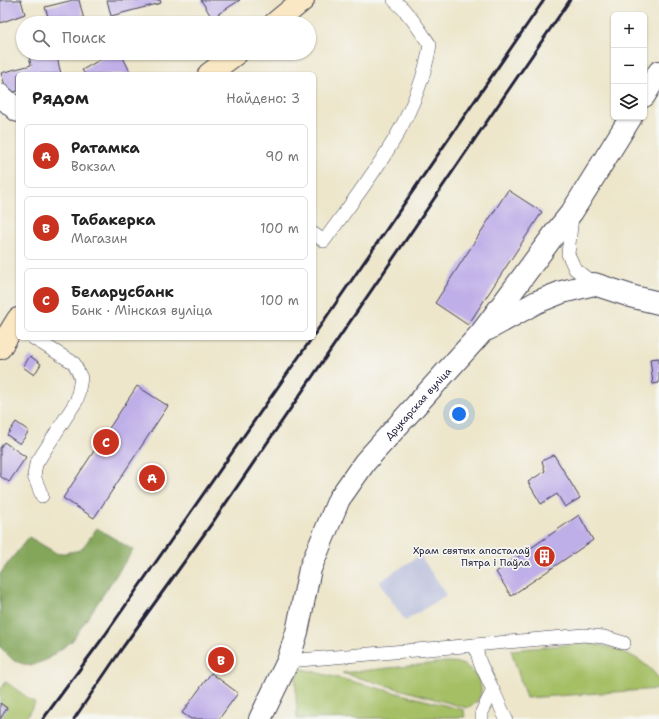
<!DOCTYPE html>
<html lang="ru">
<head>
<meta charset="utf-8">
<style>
  :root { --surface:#fff; --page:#f2f2f2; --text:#222; --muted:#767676; --line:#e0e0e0; --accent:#c8321e }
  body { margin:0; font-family:"Shantell Sans",sans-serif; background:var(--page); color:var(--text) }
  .controls { position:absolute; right:12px; top:12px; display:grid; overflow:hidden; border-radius:6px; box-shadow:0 1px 3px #0004 }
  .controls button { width:36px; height:36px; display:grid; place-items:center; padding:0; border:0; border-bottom:1px solid var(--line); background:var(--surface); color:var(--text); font:20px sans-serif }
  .you { position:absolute; left:459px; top:414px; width:14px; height:14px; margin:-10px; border:3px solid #fff; border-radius:50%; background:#1a73e8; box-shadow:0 0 0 6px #1a73e833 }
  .badge { display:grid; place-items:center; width:26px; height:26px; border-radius:50%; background:var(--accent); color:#fff; font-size:13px; font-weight:700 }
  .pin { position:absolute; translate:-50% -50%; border:2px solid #fff; box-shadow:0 1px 4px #0006 }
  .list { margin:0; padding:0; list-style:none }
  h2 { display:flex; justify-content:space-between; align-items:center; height:52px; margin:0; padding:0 16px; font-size:17px }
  h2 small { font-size:13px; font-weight:400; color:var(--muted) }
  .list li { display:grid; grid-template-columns:26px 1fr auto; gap:12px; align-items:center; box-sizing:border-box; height:64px; margin:0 8px 8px; padding:0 8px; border:1px solid var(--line); border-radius:6px }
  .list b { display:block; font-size:15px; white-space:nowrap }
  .list p { margin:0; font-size:13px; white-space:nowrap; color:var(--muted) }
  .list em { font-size:13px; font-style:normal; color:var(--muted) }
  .icon { flex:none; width:22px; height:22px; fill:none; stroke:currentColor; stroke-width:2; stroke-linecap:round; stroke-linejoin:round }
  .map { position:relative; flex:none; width:659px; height:719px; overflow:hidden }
  .search { position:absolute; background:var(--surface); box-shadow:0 1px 3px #0004; left:16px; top:16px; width:300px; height:44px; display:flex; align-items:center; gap:10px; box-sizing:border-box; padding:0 14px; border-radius:22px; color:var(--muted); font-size:15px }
  .panel { position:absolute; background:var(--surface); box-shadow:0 1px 3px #0004; left:16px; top:72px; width:300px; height:268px; border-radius:6px }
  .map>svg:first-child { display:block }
</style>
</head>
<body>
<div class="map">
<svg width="659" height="719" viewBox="0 0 659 719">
  <rect width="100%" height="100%" fill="#f6f6f2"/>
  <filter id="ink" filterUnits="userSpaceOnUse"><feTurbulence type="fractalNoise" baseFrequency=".025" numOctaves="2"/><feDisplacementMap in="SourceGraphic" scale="8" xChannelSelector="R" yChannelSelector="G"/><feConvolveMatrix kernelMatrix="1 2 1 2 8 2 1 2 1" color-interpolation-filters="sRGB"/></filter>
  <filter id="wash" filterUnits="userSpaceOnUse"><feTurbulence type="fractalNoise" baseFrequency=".012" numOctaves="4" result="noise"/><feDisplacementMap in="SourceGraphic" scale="16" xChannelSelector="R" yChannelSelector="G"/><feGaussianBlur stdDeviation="0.9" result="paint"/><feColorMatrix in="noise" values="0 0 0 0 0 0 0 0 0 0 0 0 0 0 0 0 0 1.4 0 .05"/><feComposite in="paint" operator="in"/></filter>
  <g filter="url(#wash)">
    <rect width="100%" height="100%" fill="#ede6cb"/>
    <polygon fill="#bec3dd" points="420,555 446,595 405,621 379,582"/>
    <g fill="#a5bf65" stroke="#647050">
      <path d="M585,643c28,3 57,12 74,36v10l-133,9 -15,-48z"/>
      <path d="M446,662c5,0 11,0 15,2 14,5 27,24 16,37 -2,3 -7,5 -10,7l-125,-35z"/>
      <polygon points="295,667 464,710 465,717 297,719"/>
      <polygon points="6,682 35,703 25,719 0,719 7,708 0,703 0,690"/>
    </g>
    <polygon fill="#84a65a" stroke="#53644a" points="97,528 133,550 72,641 46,660 31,666 14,661 0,647 0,574 8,563 29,537 58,554 81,550"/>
    <g id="blocks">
      <g fill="#bfafe8">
        <polygon points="0,0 21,0 25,14 0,23"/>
        <polygon points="73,0 79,0 84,20 73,23 50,23 45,7"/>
        <polygon points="107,0 160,0 161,3 111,16"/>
        <polygon points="201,0 240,0 212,18"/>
        <polygon points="39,53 56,53 61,74 18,74 18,91 8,94 1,73 31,65 29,56"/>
        <polygon points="112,53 121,53 131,74 85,74 82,70"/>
        <polygon points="508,190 542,212 468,325 435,303"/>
        <polygon points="30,356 41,364 34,375 23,367"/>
        <polygon points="659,358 659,383 653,384 650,359"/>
        <polygon points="137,386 168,406 94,518 63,498"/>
        <polygon points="16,422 29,431 20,444 7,435"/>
        <polygon points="4,442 26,457 9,482 0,476 0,448"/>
        <polygon points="554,455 580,498 565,507 557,494 541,504 528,482 545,471 542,461"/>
        <polygon points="579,515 593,540 511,596 496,572"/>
        <polygon points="211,673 238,693 219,719 191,719 182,713"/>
        <polygon points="0,703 7,708 0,719"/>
      </g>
    </g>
  </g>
  <g filter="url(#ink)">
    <use href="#blocks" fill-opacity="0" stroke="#403f51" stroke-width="1"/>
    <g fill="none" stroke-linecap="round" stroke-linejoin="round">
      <defs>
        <g id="lane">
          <polyline points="572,216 568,254 575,269 594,284"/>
          <path d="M314,234l10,7c43,-60 94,-120 106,-196 -11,-16 -21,-32 -36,-45"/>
          <polyline points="33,338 74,363 81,378 77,400 36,464 34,476 42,496"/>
          <polyline points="475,645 584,635 604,637 624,643"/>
          <polyline points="288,661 475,645 480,663 493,690 506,719"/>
          <polyline points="482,719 482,712 493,690"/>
        </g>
        <g id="street">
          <polyline points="0,95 18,111"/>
          <polyline points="644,96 659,72"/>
          <polyline points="488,329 537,302 562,292 594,284 634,297 659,303"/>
          <path id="s1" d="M260,719l28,-58 9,-29 13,-63 29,-70 26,-37 117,-130 74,-100 16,-20 59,-95"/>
        </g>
        <g id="secondary">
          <polyline points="275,23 303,0"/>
          <polyline points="209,74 237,53"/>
          <polyline points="0,348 18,319"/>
        </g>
      </defs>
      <use href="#lane" stroke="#403f51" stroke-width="14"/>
      <use href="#street" stroke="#403f51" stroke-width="24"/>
      <use href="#secondary" stroke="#403f51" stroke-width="24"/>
      <use href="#lane" stroke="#fff" stroke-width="13"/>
      <use href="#street" stroke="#fff" stroke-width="22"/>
      <use href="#secondary" stroke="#fae7c3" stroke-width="22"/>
      <g stroke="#22223b" stroke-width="3">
        <polyline points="314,335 544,0"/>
        <polyline points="43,719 105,635 312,338"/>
        <polyline points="74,719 123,647 215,519 570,0"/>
      </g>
    </g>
  </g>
  <defs>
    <symbol id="building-disc" viewBox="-11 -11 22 22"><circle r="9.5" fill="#c8321e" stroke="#f6f6f2"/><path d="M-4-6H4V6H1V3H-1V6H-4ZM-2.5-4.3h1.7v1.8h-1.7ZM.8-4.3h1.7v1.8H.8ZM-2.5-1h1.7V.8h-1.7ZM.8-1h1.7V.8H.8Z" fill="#fff"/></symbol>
  </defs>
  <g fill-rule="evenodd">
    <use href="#building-disc" x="532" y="544" width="25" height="25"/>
  </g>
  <g text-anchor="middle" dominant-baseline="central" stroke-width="3.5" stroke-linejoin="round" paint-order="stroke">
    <g font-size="10" fill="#22223b" stroke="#f6f6f2">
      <text stroke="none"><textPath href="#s1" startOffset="359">Друкарская вуліца</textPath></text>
    </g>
    <g font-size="10" fill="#22223b" stroke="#f6f6f2" text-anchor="end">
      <text x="530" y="550">Храм святых апосталаў<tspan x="530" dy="12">Пятра і Паўла</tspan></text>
    </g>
  </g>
</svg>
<div class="controls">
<button>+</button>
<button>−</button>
<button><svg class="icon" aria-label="layers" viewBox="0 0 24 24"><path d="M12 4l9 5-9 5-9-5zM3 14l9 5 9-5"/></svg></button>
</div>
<div class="you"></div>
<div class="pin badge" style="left:152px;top:478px">A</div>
<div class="pin badge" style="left:221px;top:660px">B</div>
<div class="pin badge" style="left:106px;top:442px">C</div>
<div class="search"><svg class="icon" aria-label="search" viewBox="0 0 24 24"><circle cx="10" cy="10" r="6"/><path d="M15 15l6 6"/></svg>Поиск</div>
<section class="panel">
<h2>Рядом<small>Найдено: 3</small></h2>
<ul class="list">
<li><span class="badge">A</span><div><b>Ратамка</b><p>Вокзал</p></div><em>90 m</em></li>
<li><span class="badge">B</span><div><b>Табакерка</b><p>Магазин</p></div><em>100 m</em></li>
<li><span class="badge">C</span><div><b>Беларусбанк</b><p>Банк · Мінская вуліца</p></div><em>100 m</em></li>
</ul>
</section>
</div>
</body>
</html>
